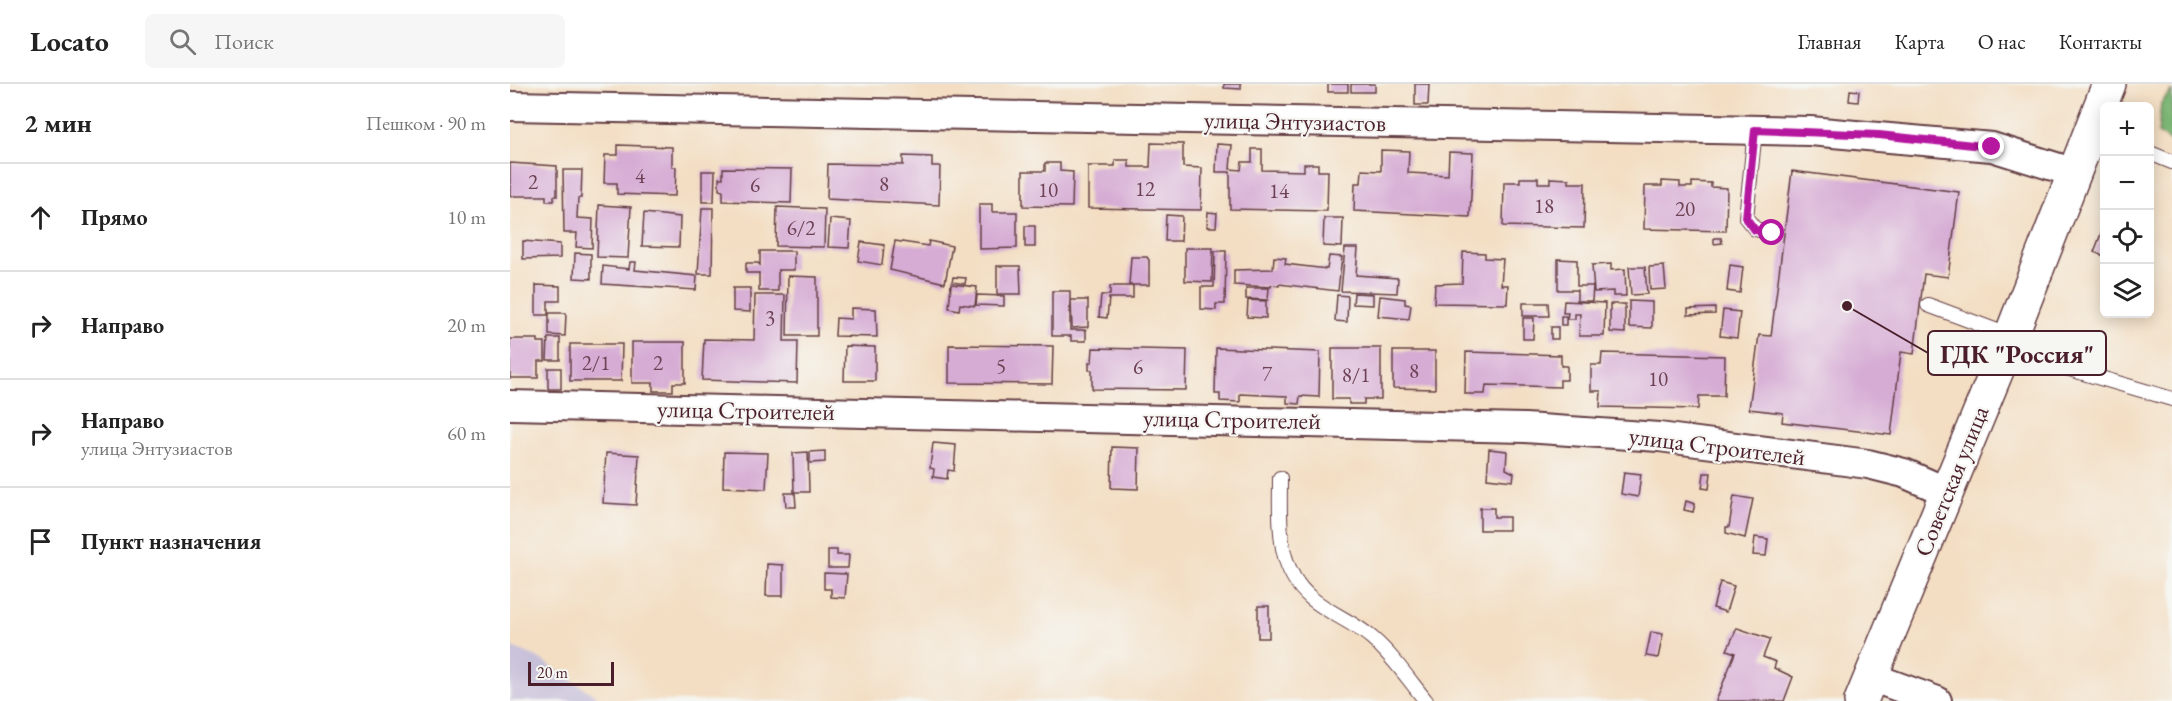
<!DOCTYPE html>
<html lang="ru">
<head>
<meta charset="utf-8">
<style>
  :root { --surface:#fff; --page:#f6f6f6; --text:#222; --muted:#767676; --line:#e0e0e0 }
  body { margin:0; font-family:"EB Garamond",serif; background:var(--page); color:var(--text) }
  .controls { position:absolute; right:18px; top:18px; display:grid; overflow:hidden; border-radius:9px; box-shadow:0 3px 15px #0003 }
  .controls button { width:54px; height:54px; display:grid; place-items:center; padding:0; border:0; border-bottom:2px solid var(--line); background:var(--surface); color:var(--text); font:30px sans-serif }
  .scale { position:absolute; left:18px; bottom:15px; width:86px; box-sizing:border-box; padding-left:6px; border:3px solid #4a1f2b; border-top:0; font-size:16px; line-height:21px; white-space:nowrap; color:#4a1f2b; -webkit-text-stroke:4px #f6f6f2; paint-order:stroke }
  .stop { position:absolute; width:18px; height:18px; margin:-14px; border:4px solid #b5179e; border-radius:50%; background:#fff }
  .stop.end { background:#b5179e; border-color:#fff; box-shadow:0 2px 6px #0008 }
  .list { margin:0; padding:0; list-style:none }
  h2 { display:flex; justify-content:space-between; align-items:center; height:78px; margin:0; padding:0 24px; font-size:26px }
  h2 small { font-size:20px; font-weight:400; color:var(--muted) }
  .list li { display:grid; grid-template-columns:39px 1fr auto; gap:18px; align-items:center; box-sizing:border-box; height:108px; padding:0 24px; border-top:2px solid var(--line) }
  .list b { display:block; font-size:22px; white-space:nowrap }
  .list p { margin:0; font-size:20px; white-space:nowrap; color:var(--muted) }
  .list em { font-size:20px; font-style:normal; color:var(--muted) }
  .icon { flex:none; width:33px; height:33px; fill:none; stroke:currentColor; stroke-width:2; stroke-linecap:round; stroke-linejoin:round }
  .map { position:relative; flex:none; width:1662px; height:617px; overflow:hidden }
  header { display:flex; align-items:center; gap:36px; box-sizing:border-box; height:84px; padding:0 30px; background:var(--surface); border-bottom:2px solid var(--line) }
  header strong { font-size:28px }
  nav { display:flex; gap:33px; margin-inline-start:auto; font-size:21px }
  .search { width:420px; height:54px; background:var(--page); display:flex; align-items:center; gap:15px; box-sizing:border-box; padding:0 21px; border-radius:9px; color:var(--muted); font-size:22px }
  main { display:flex }
  aside { flex:1; background:var(--surface) }
  .map>svg:first-child { display:block }
</style>
</head>
<body>
<header>
<strong>Locato</strong>
<div class="search"><svg class="icon" aria-label="search" viewBox="0 0 24 24"><circle cx="10" cy="10" r="6"/><path d="M15 15l6 6"/></svg>Поиск</div>
<nav><a>Главная</a><a>Карта</a><a>О нас</a><a>Контакты</a></nav>
</header>
<main>
<aside>
<h2>2 мин<small>Пешком · 90 m</small></h2>
<ul class="list">
<li><svg class="icon" aria-label="ahead" viewBox="0 0 24 24"><path d="M12 20V5M6 11l6-6 6 6"/></svg><div><b>Прямо</b></div><em>10 m</em></li>
<li><svg class="icon" aria-label="right" viewBox="0 0 24 24"><path d="M7 20v-9h11M14 6l5 5-5 5"/></svg><div><b>Направо</b></div><em>20 m</em></li>
<li><svg class="icon" aria-label="right" viewBox="0 0 24 24"><path d="M7 20v-9h11M14 6l5 5-5 5"/></svg><div><b>Направо</b><p>улица Энтузиастов</p></div><em>60 m</em></li>
<li><svg class="icon" aria-label="arrive" viewBox="0 0 24 24"><path d="M6 21V4h12l-3 4 3 4H6"/></svg><div><b>Пункт назначения</b></div></li>
</ul>
</aside>
<div class="map">
<svg width="1662" height="617" viewBox="0 0 1662 617">
  <rect width="100%" height="100%" fill="#f6f6f2"/>
  <filter id="ink" filterUnits="userSpaceOnUse"><feTurbulence type="fractalNoise" baseFrequency=".0167" numOctaves="2"/><feDisplacementMap in="SourceGraphic" scale="12" xChannelSelector="R" yChannelSelector="G"/><feConvolveMatrix kernelMatrix="1 2 1 2 8 2 1 2 1" color-interpolation-filters="sRGB"/></filter>
  <filter id="wash" filterUnits="userSpaceOnUse"><feTurbulence type="fractalNoise" baseFrequency=".008" numOctaves="4" result="noise"/><feDisplacementMap in="SourceGraphic" scale="24" xChannelSelector="R" yChannelSelector="G"/><feGaussianBlur stdDeviation="1.35" result="paint"/><feColorMatrix in="noise" values="0 0 0 0 0 0 0 0 0 0 0 0 0 0 0 0 0 1.4 0 .05"/><feComposite in="paint" operator="in"/></filter>
  <g filter="url(#wash)">
    <rect width="100%" height="100%" fill="#f3dec3"/>
    <polygon fill="#c7c0d9" points="0,562 27,573 93,617 0,617"/>
    <polygon fill="#7bb674" stroke="#626a50" stroke-width="1.5" points="1662,6 1662,59 1648,49 1651,19"/>
    <g id="blocks">
      <g fill="#d6abd4">
        <polygon points="714,0 731,0 731,5 714,4"/>
        <rect x="818" y="0" width="20" height="8"/>
        <rect x="841" y="0" width="24" height="8"/>
        <polygon points="905,0 919,0 918,21 905,21"/>
        <polygon points="1340,6 1349,7 1348,18 1339,17"/>
        <polygon points="641,59 673,60 673,83 692,84 691,126 578,124 578,82 605,82 605,76 619,76 619,83 640,83"/>
        <polygon points="707,60 722,61 720,85 731,86 732,78 742,78 742,65 752,65 752,86 794,87 794,80 808,80 808,87 818,87 817,127 720,125 720,88 706,88"/>
        <polygon points="108,61 162,63 162,83 166,83 165,112 107,110 107,99 94,99 95,71 108,71"/>
        <polygon points="871,66 899,67 898,89 938,91 939,68 963,69 960,133 844,127 845,99 851,99 852,86 871,87"/>
        <polygon points="393,72 422,73 422,82 430,82 429,121 317,115 318,80 393,81"/>
        <polygon points="0,79 47,82 47,112 44,112 44,117 36,117 36,112 0,112"/>
        <polygon points="535,79 550,79 550,87 563,88 562,123 513,122 513,87 535,87"/>
        <polygon points="213,84 282,85 281,119 213,117 213,107 209,106 209,94 213,94"/>
        <polygon points="53,86 72,86 71,114 68,114 67,134 83,135 82,164 66,163 67,149 54,149"/>
        <polygon points="192,87 205,87 204,118 192,118"/>
        <polygon points="1282,87 1449,108 1438,193 1414,190 1404,270 1391,268 1381,351 1272,338 1273,329 1239,325 1249,251 1261,252"/>
        <polygon points="1010,94 1028,94 1028,99 1040,99 1040,94 1059,95 1059,99 1075,99 1074,144 993,142 994,98 1010,98"/>
        <polygon points="1152,97 1170,98 1170,103 1182,103 1182,98 1201,99 1201,103 1217,104 1216,147 1134,145 1135,102 1152,102"/>
        <polygon points="469,120 482,120 482,128 507,128 507,164 469,165"/>
        <polygon points="89,121 121,123 118,174 87,173"/>
        <polygon points="267,123 315,125 314,163 266,162"/>
        <polygon points="192,124 203,124 202,190 188,190"/>
        <polygon points="698,128 707,129 706,143 697,143"/>
        <polygon points="134,129 170,133 169,163 132,162"/>
        <polygon points="656,131 672,132 671,157 655,157"/>
        <polygon points="814,134 833,134 832,163 813,162"/>
        <polygon points="320,135 341,137 339,164 318,163"/>
        <rect x="515" y="142" width="10" height="21"/>
        <polygon points="1594,142 1594,172 1584,168"/>
        <polygon points="1204,154 1211,154 1212,159 1204,160"/>
        <polygon points="13,157 50,160 50,174 13,175"/>
        <polygon points="385,157 418,162 419,157 442,162 435,199 380,186"/>
        <polygon points="351,158 374,161 372,181 348,177"/>
        <polygon points="675,164 703,164 702,198 675,197"/>
        <polygon points="835,164 848,164 846,191 888,194 887,209 831,207"/>
        <polygon points="250,167 284,167 284,186 268,186 268,207 249,207 249,189 236,189 236,179 248,179 250,181"/>
        <polygon points="705,167 716,167 715,220 706,220 706,226 691,225 691,203 704,203"/>
        <polygon points="953,168 975,169 975,174 993,175 991,201 998,201 997,220 924,219 925,200 952,199"/>
        <polygon points="65,169 81,170 81,195 64,194"/>
        <polygon points="819,172 832,173 828,207 769,200 769,202 761,201 761,203 724,201 724,186 763,185 764,173 776,174 775,180 817,185"/>
        <polygon points="621,173 637,173 639,176 639,201 619,201"/>
        <polygon points="1048,175 1067,176 1067,202 1083,202 1082,217 1067,217 1067,206 1048,206"/>
        <polygon points="120,178 126,178 125,186 187,192 186,206 92,200 93,182 119,185"/>
        <polygon points="1101,180 1101,186 1115,185 1116,212 1103,212 1103,207 1084,208 1082,181"/>
        <polygon points="1220,181 1233,183 1230,209 1217,207"/>
        <polygon points="487,182 510,182 511,210 487,210"/>
        <polygon points="1154,182 1156,205 1140,206 1139,183"/>
        <polygon points="1119,183 1135,183 1137,210 1121,211"/>
        <polygon points="278,192 307,193 307,252 277,252"/>
        <polygon points="443,193 456,194 455,200 442,198"/>
        <polygon points="441,200 467,203 465,222 450,220 449,226 439,224"/>
        <polygon points="26,201 50,202 50,217 38,217 38,231 26,231"/>
        <polygon points="600,202 623,202 623,214 599,214 597,234 589,233 591,211 600,211"/>
        <polygon points="223,204 240,204 240,228 223,227"/>
        <polygon points="736,204 759,204 758,216 736,215"/>
        <polygon points="542,207 560,207 560,246 576,246 576,257 561,257 561,252 542,252"/>
        <polygon points="844,209 863,210 863,221 843,220"/>
        <polygon points="245,211 275,211 274,257 288,257 287,299 192,296 194,255 244,256"/>
        <polygon points="467,211 494,212 494,222 466,221"/>
        <polygon points="827,211 838,212 837,238 825,237"/>
        <polygon points="870,212 895,215 895,220 901,221 899,235 868,232"/>
        <polygon points="561,216 578,216 578,243 562,244"/>
        <polygon points="738,216 756,217 756,234 737,233"/>
        <polygon points="1054,217 1095,219 1094,252 1069,252 1070,230 1065,230 1065,235 1057,235 1058,229 1053,229"/>
        <polygon points="1119,217 1142,218 1142,244 1119,243"/>
        <polygon points="1013,219 1038,219 1039,232 1013,232"/>
        <polygon points="1100,220 1115,220 1115,249 1100,248"/>
        <polygon points="341,224 366,225 367,253 325,252 326,234 341,235"/>
        <polygon points="1205,224 1205,230 1178,231 1178,225"/>
        <polygon points="1213,226 1230,228 1227,254 1210,252"/>
        <polygon points="39,229 56,229 55,252 39,251"/>
        <rect x="1051" y="232" width="5" height="9"/>
        <polygon points="1013,234 1024,234 1023,255 1013,255"/>
        <rect x="1041" y="243" width="7" height="12"/>
        <polygon points="38,254 50,254 50,276 37,276"/>
        <polygon points="0,255 28,255 28,258 35,258 35,277 28,277 28,294 0,294"/>
        <polygon points="122,258 175,258 175,299 163,299 163,307 143,307 143,299 122,299"/>
        <polygon points="60,260 112,260 111,297 60,297"/>
        <polygon points="439,261 543,262 542,300 439,299"/>
        <polygon points="335,262 365,263 365,297 334,297"/>
        <polygon points="583,264 677,266 676,306 582,305 582,286 579,286 579,278 582,278"/>
        <polygon points="706,264 810,268 809,313 790,312 789,320 777,319 777,312 730,310 730,318 710,317 710,310 705,310"/>
        <polygon points="822,264 871,264 871,315 854,315 854,320 839,320 839,315 822,315"/>
        <polygon points="883,267 925,267 925,305 883,304"/>
        <polygon points="956,268 1051,271 1051,282 1057,282 1057,296 1050,296 1050,303 976,301 975,310 955,310"/>
        <polygon points="1092,269 1215,272 1214,312 1189,312 1188,325 1090,323 1091,307 1081,307 1081,281 1091,281"/>
        <rect x="38" y="284" width="13" height="21"/>
        <polygon points="423,359 446,361 444,387 438,386 437,395 423,393 424,385 420,384"/>
        <polygon points="602,363 629,364 628,405 601,404"/>
        <polygon points="979,365 997,367 996,385 1004,389 1003,397 977,394"/>
        <polygon points="315,367 315,378 300,379 300,368"/>
        <polygon points="214,368 258,369 256,405 213,403"/>
        <polygon points="298,368 299,408 284,408 283,369"/>
        <polygon points="96,369 129,371 126,421 93,419"/>
        <polygon points="1114,388 1131,390 1128,413 1111,410"/>
        <polygon points="1194,389 1201,389 1199,405 1192,404"/>
        <polygon points="275,409 285,409 286,423 276,423"/>
        <polygon points="1224,412 1243,415 1235,454 1216,449 1216,443 1219,443"/>
        <polygon points="1176,417 1185,420 1183,428 1174,426"/>
        <polygon points="970,424 984,424 984,433 999,433 999,446 970,446"/>
        <polygon points="1245,453 1258,455 1256,472 1243,471"/>
        <polygon points="318,466 327,466 327,471 339,471 338,484 318,484"/>
        <polygon points="257,480 273,481 273,512 256,512"/>
        <polygon points="314,489 337,490 335,514 321,513 321,505 314,505"/>
        <polygon points="1210,498 1224,502 1216,528 1203,524"/>
        <rect x="748" y="522" width="11" height="32"/>
        <polygon points="1227,544 1260,555 1253,573 1266,578 1264,584 1283,593 1274,617 1206,617 1225,569 1217,566"/>
        <polygon points="1141,548 1153,550 1148,574 1136,572"/>
      </g>
    </g>
  </g>
  <g filter="url(#ink)">
    <use href="#blocks" fill-opacity="0" stroke="#633c42" stroke-width="1.5"/>
    <g fill="none" stroke-linecap="round" stroke-linejoin="round">
      <defs>
        <g id="service">
          <polyline points="1245,46 1236,134 1245,145 1262,149"/>
          <polyline points="1640,69 1662,78"/>
          <polyline points="1418,221 1501,252"/>
          <polyline points="1495,266 1662,315"/>
          <path d="M770,394c0,42 -5,90 31,120 19,16 43,24 61,40 21,18 37,42 54,63"/>
        </g>
        <g id="minor">
          <polyline points="0,22 1300,47 1482,63 1565,89"/>
          <polyline points="0,321 1015,344 1149,353 1358,380 1394,389 1437,408"/>
          <polyline points="1361,593 1427,617"/>
        </g>
        <polyline id="tertiary" points="1351,617 1499,257 1599,0"/>
      </defs>
      <use href="#service" stroke="#633c42" stroke-width="16"/>
      <use href="#minor" stroke="#633c42" stroke-width="32"/>
      <use href="#tertiary" stroke="#633c42" stroke-width="36"/>
      <use href="#service" stroke="#fff" stroke-width="14"/>
      <use href="#minor" stroke="#fff" stroke-width="28"/>
      <use href="#tertiary" stroke="#fff" stroke-width="33"/>
    </g>
  </g>
  <g fill="none" stroke-linecap="round" stroke-linejoin="round" filter="url(#ink)">
    <polyline stroke="#b5179e" stroke-width="8" points="1262,149 1245,146 1236,134 1245,46 1369,51 1482,63"/>
  </g>
  <g text-anchor="middle" dominant-baseline="central" stroke-width="4.5" stroke-linejoin="round" paint-order="stroke">
    <g font-size="21" fill="#6d4255">
      <text x="130" y="91">4</text>
      <text x="23" y="97">2</text>
      <text x="374" y="99">8</text>
      <text x="245" y="100">6</text>
      <text x="635" y="104">12</text>
      <text x="538" y="105">10</text>
      <text x="769" y="106">14</text>
      <text x="1034" y="121">18</text>
      <text x="1175" y="124">20</text>
      <text x="291" y="143">6/2</text>
      <text x="260" y="233">3</text>
      <text x="86" y="278">2/1</text>
      <text x="148" y="278">2</text>
      <text x="491" y="281">5</text>
      <text x="628" y="282">6</text>
      <text x="904" y="286">8</text>
      <text x="757" y="289">7</text>
      <text x="846" y="290">8/1</text>
      <text x="1148" y="294">10</text>
    </g>
    <g font-size="24" fill="#4a1f2b" stroke="#f6f6f2">
      <text transform="translate(785 37) rotate(1)">улица Энтузиастов</text>
      <text transform="translate(236 326) rotate(1)">улица Строителей</text>
      <text transform="translate(722 335) rotate(1)">улица Строителей</text>
      <text transform="translate(1207 362) rotate(7)">улица Строителей</text>
      <text transform="translate(1441 397) rotate(-68)">Советская улица</text>
    </g>
  </g>
  <path fill="none" stroke="#4a1f2b" stroke-width="2" d="M1337 222L1418 269"/>
  <circle fill="#4a1f2b" stroke="#f6f6f2" stroke-width="2" cx="1337" cy="222" r="6"/>
  <rect fill="#f6f6f2" stroke="#4a1f2b" stroke-width="2" x="1418" y="247" width="178" height="44" rx="6"/>
  <g font-size="26" text-anchor="middle" font-weight="bold" fill="#4a1f2b">
    <text x="1507" y="279">ГДК "Россия"</text>
  </g>
</svg>
<div class="controls">
<button>+</button>
<button>−</button>
<button><svg class="icon" aria-label="locate" viewBox="0 0 24 24"><circle cx="12" cy="12" r="6"/><path d="M12 2v4M12 18v4M2 12h4M18 12h4"/></svg></button>
<button><svg class="icon" aria-label="layers" viewBox="0 0 24 24"><path d="M12 4l9 5-9 5-9-5zM3 14l9 5 9-5"/></svg></button>
</div>
<div class="scale">20 m</div>
<div class="stop" style="left:1262px;top:149px"></div>
<div class="stop end" style="left:1482px;top:63px"></div>
</div>
</main>
</body>
</html>
